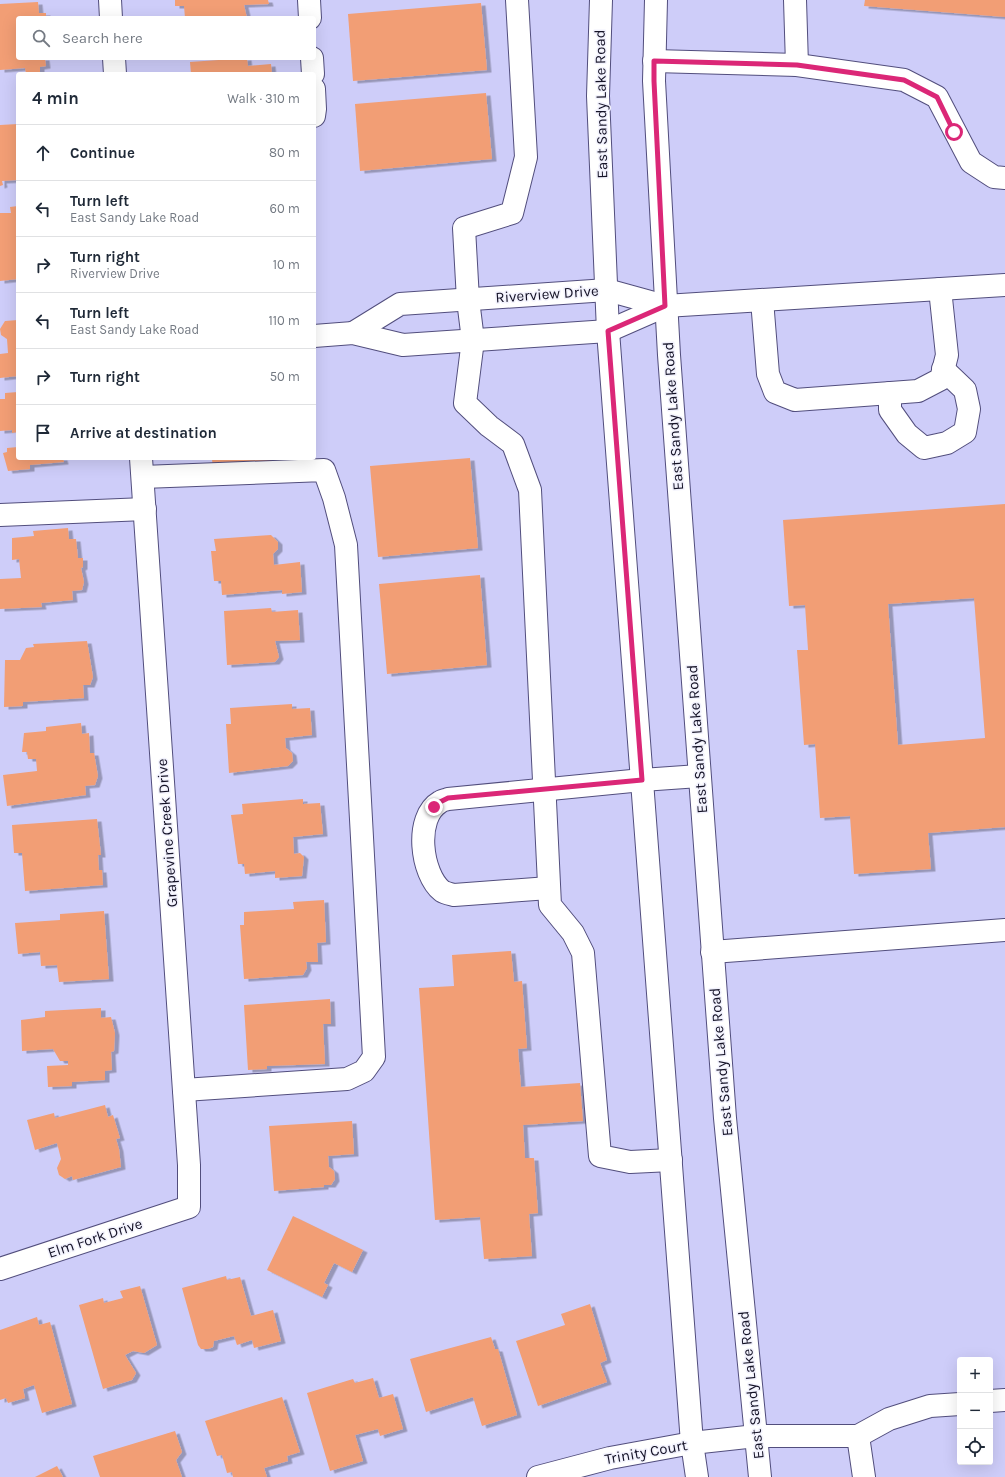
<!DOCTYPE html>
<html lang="en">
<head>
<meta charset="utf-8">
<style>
  :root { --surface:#fff; --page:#f6f6f7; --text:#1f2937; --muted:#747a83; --line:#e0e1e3 }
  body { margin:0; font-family:Karla,sans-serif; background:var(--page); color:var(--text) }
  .controls { position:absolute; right:12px; bottom:12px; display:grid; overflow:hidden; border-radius:4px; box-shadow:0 4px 16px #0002 }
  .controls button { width:36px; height:36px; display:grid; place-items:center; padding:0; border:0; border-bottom:1px solid var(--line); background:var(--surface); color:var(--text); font:20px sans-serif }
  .stop { position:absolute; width:12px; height:12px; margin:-9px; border:3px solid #db2777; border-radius:50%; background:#fff }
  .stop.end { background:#db2777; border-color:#fff; box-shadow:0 1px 4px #0008 }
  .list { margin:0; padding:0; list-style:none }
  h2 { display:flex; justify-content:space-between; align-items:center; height:52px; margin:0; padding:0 16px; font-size:17px }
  h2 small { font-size:13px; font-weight:400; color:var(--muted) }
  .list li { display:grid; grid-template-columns:26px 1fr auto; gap:12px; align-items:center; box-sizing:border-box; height:56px; padding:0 16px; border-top:1px solid var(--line) }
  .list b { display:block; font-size:15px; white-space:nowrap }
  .list p { margin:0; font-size:13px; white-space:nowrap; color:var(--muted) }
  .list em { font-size:13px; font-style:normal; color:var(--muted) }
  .icon { flex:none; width:22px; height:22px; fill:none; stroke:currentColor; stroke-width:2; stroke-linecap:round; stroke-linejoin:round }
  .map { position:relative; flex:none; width:1005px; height:1477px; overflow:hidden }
  .search { position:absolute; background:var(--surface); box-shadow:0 4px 16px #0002; left:16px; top:16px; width:300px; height:44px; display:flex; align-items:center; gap:10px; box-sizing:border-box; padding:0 14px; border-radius:4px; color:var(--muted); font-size:15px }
  .panel { position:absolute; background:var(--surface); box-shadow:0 4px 16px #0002; left:16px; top:72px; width:300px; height:388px; border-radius:4px }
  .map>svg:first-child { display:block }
</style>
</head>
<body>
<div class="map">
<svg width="1005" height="1477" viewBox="0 0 1005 1477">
  <defs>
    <filter id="shadow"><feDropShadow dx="4.5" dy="2.5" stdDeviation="0" flood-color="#0004"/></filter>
  </defs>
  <rect width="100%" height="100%" fill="#cecdf9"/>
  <g fill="#f29e75" fill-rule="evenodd" filter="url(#shadow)">
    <polygon points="175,0 268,0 269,4 244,5 247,18 185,18 184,6 175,6"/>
    <polygon points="865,0 1005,0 1005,17 864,6"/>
    <polygon points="38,2 39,13 46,13 46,18 18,18 18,58 45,58 46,66 40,67 40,74 26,74 25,68 0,70 0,4"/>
    <polygon points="481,3 487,70 353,81 348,14"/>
    <polygon points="247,58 248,66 271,64 272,74 191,74 190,62"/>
    <polygon points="486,93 492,159 360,171 355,104"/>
    <polygon points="18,124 18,180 2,181 3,185 0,186 0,125"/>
    <polygon points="18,206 18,279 0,281 0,213 11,213 10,207"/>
    <polygon points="18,320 18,376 0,378 0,354 8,353 7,339 1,335 0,329 5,321"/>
    <polygon points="18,392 18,432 12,433 12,430 0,431 0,399 5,399 5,393"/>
    <polygon points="18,447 18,458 63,458 64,462 30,465 30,469 8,471 3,453 7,452 7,448"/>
    <polygon points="212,458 292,458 293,469 213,472"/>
    <polygon points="470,458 478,548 378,557 370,466"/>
    <path d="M1005,504v323l-77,6 3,36 -77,5 -4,-58 -30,2 -5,-74 -11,1 -7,-95h11l-3,-45 -16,1 -6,-86zM974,598l11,140 -87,7 -10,-141z"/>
    <polygon points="68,528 69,539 76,539 78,558 83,558 83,567 81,568 84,582 82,590 72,591 73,600 41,603 42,607 0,609 0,579 21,578 19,559 12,560 12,538 34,536 33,531"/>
    <polygon points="271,535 278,542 278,549 273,554 274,565 300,562 302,592 282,594 282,590 222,595 221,581 214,581 211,551 216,551 214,539"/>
    <polygon points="480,575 487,665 387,674 379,584"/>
    <polygon points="271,608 272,612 298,610 300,640 275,641 279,657 275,662 227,665 224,611"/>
    <polygon points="87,641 93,677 90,685 83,685 84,698 23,702 23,706 4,707 5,660 20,660 26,648 34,647 33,644"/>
    <polygon points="292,704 292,709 310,708 312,735 285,738 286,748 292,753 293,761 288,766 229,773 226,724 231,724 230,708"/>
    <polygon points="81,723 82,734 89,733 90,753 94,753 98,776 95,785 85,786 86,795 7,806 3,775 37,771 36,759 28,759 27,752 22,752 24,733 46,731 46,727"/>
    <polygon points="303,799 303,804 320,803 323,834 293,837 294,854 300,853 304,857 302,876 275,878 275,871 245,874 244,864 238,864 231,815 243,814 242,804"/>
    <polygon points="97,819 101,855 98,855 99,870 102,870 103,885 25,891 22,853 14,853 12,825"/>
    <polygon points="324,900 326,942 317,943 318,962 306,962 307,968 303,975 244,979 240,925 244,925 244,912 294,909 293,902"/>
    <polygon points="104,911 109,979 59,982 57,965 41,966 40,952 18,954 15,923 60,920 60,914"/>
    <polygon points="511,951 514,982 522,981 527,1048 518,1049 521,1087 580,1083 583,1121 523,1125 525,1158 534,1158 538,1213 529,1214 532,1256 484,1259 480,1217 435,1220 419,988 454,986 452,955"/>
    <polygon points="330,999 331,1024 323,1024 325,1064 267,1066 267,1069 248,1070 244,1005"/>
    <polygon points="101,1008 101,1018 111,1017 115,1033 114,1051 111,1052 112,1070 105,1071 105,1080 72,1082 72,1086 48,1087 47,1066 68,1065 68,1061 60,1061 53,1049 22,1051 21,1020 45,1017 45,1011"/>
    <polygon points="105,1105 108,1117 113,1115 120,1138 116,1139 119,1149 121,1167 73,1180 72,1176 65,1179 59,1175 57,1168 61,1159 57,1143 35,1150 27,1120 54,1113 55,1118"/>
    <polygon points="352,1121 354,1154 328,1156 329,1167 334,1171 335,1179 331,1185 324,1185 324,1187 274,1191 269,1126"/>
    <polygon points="293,1216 363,1250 352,1272 334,1263 324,1283 328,1285 322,1297 267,1270"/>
    <polygon points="226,1276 227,1280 240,1277 251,1316 273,1310 281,1341 254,1348 252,1340 237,1345 234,1336 214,1341 213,1347 208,1349 201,1349 198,1345 182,1288"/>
    <polygon points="140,1286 157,1345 144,1353 133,1351 125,1355 136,1373 132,1380 103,1389 79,1305 103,1298 104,1303 123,1298 120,1291"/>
    <polygon points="590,1304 607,1360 600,1363 607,1382 538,1406 516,1341 565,1325 561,1314"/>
    <polygon points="37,1317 39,1325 50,1322 72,1404 42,1413 34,1385 23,1389 25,1398 8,1403 6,1398 0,1400 0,1330"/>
    <polygon points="491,1337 495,1349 498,1349 517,1415 482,1426 473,1397 426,1412 410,1359"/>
    <polygon points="373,1378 379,1398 393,1394 403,1429 380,1436 378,1429 355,1435 363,1461 330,1471 307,1393 353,1379 355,1383"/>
    <polygon points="282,1397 300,1452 287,1456 288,1461 264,1468 267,1477 233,1477 232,1472 227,1473 222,1455 217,1456 205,1421"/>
    <polygon points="175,1431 182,1452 176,1460 182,1477 100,1477 93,1456"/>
    <polygon points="57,1466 63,1477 35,1477"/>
  </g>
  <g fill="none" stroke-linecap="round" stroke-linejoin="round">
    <defs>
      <g id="minor">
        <polyline points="110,0 111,18"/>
        <polyline points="309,0 310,18"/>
        <polyline points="517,0 526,157 512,213 464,228 468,300 473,340 465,403 489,426 513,444 530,490 550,905 573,933 583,953 600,1156 630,1162 671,1160"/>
        <polyline points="795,0 797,65"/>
        <polyline points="114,58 115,74"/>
        <polyline points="312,58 313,74"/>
        <polyline points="654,61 797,65 904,80 937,97 971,162 994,177 1005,178"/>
        <polyline points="314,89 315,109 314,116"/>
        <polyline points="762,300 768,374 775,392 795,400 918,391 941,379 947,355 940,289"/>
        <polyline points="353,333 400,304 607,290 665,306 1005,285"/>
        <polyline points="314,336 353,333 403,345 608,331 665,306"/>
        <polyline points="890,393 890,410 907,434 924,448 947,443 965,432 969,409 965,390 943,369"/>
        <polyline points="143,477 324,470 334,498 346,545 374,1057 364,1071 347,1079 184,1090"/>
        <polyline points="0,515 145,509"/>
        <path d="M549,888l-95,7c-4,-1 -9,-2 -12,-4 -21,-17 -28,-74 -2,-89 2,-2 6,-2 8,-3l194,-19"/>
        <polyline points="712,952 1005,930"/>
        <polyline points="0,1269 189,1207 189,1165 141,458"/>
        <polyline points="990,1401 1005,1400"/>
        <polyline points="858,1436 889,1419 930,1406 960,1404"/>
        <polyline points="538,1477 610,1458 692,1443 756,1436 858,1436 864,1477"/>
      </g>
      <g id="major">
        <polyline points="601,0 598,96 608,331 692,1443 697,1477"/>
        <polyline points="656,0 654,81 669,355 725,1118 760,1477"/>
        <polyline points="642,780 699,776"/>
      </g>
    </defs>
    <use href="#minor" stroke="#524e7d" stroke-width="24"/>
    <use href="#major" stroke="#524e7d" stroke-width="24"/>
    <use href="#minor" stroke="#fff" stroke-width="22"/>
    <use href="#major" stroke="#fff" stroke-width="22"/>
  </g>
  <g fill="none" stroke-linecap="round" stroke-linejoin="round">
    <polyline stroke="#db2777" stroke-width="5" points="434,807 440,802 448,798 642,780 608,331 665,306 654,81 654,61 797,65 904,80 937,97 954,132"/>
  </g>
  <g text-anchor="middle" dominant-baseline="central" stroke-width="3" stroke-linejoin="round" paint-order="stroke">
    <g font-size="15" fill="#141226" stroke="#f2f2fd">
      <text transform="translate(601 104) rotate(-91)">East Sandy Lake Road</text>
      <text transform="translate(547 294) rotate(-4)">Riverview Drive</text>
      <text transform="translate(673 416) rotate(-94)">East Sandy Lake Road</text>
      <text transform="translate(697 739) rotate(-94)">East Sandy Lake Road</text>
      <text transform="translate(167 833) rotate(-94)">Grapevine Creek Drive</text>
      <text transform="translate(721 1062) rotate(-95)">East Sandy Lake Road</text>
      <text transform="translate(95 1238) rotate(-18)">Elm Fork Drive</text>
      <text transform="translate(751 1385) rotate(-96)">East Sandy Lake Road</text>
      <text transform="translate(646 1452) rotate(-10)">Trinity Court</text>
    </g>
  </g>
</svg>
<div class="controls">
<button>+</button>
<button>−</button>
<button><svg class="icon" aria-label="locate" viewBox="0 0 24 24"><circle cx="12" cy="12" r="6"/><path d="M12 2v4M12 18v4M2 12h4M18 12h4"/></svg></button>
</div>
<div class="stop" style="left:954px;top:132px"></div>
<div class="stop end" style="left:434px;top:807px"></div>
<div class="search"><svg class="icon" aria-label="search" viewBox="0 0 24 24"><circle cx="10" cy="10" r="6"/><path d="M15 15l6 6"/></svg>Search here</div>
<section class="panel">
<h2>4 min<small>Walk · 310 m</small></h2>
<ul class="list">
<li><svg class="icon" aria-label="ahead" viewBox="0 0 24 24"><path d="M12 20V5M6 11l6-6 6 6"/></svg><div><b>Continue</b></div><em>80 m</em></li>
<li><svg class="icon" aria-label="left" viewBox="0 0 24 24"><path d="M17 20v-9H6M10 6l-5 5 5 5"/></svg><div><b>Turn left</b><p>East Sandy Lake Road</p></div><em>60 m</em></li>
<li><svg class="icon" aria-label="right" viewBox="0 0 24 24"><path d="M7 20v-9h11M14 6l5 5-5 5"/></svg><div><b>Turn right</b><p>Riverview Drive</p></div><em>10 m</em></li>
<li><svg class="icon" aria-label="left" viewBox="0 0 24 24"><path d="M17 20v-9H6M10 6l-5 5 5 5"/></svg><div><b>Turn left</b><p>East Sandy Lake Road</p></div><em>110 m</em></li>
<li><svg class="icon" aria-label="right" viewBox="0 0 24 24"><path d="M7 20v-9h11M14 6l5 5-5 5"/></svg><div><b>Turn right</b></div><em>50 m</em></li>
<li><svg class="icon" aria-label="arrive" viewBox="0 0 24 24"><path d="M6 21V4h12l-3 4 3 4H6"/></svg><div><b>Arrive at destination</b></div></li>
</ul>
</section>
</div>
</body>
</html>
